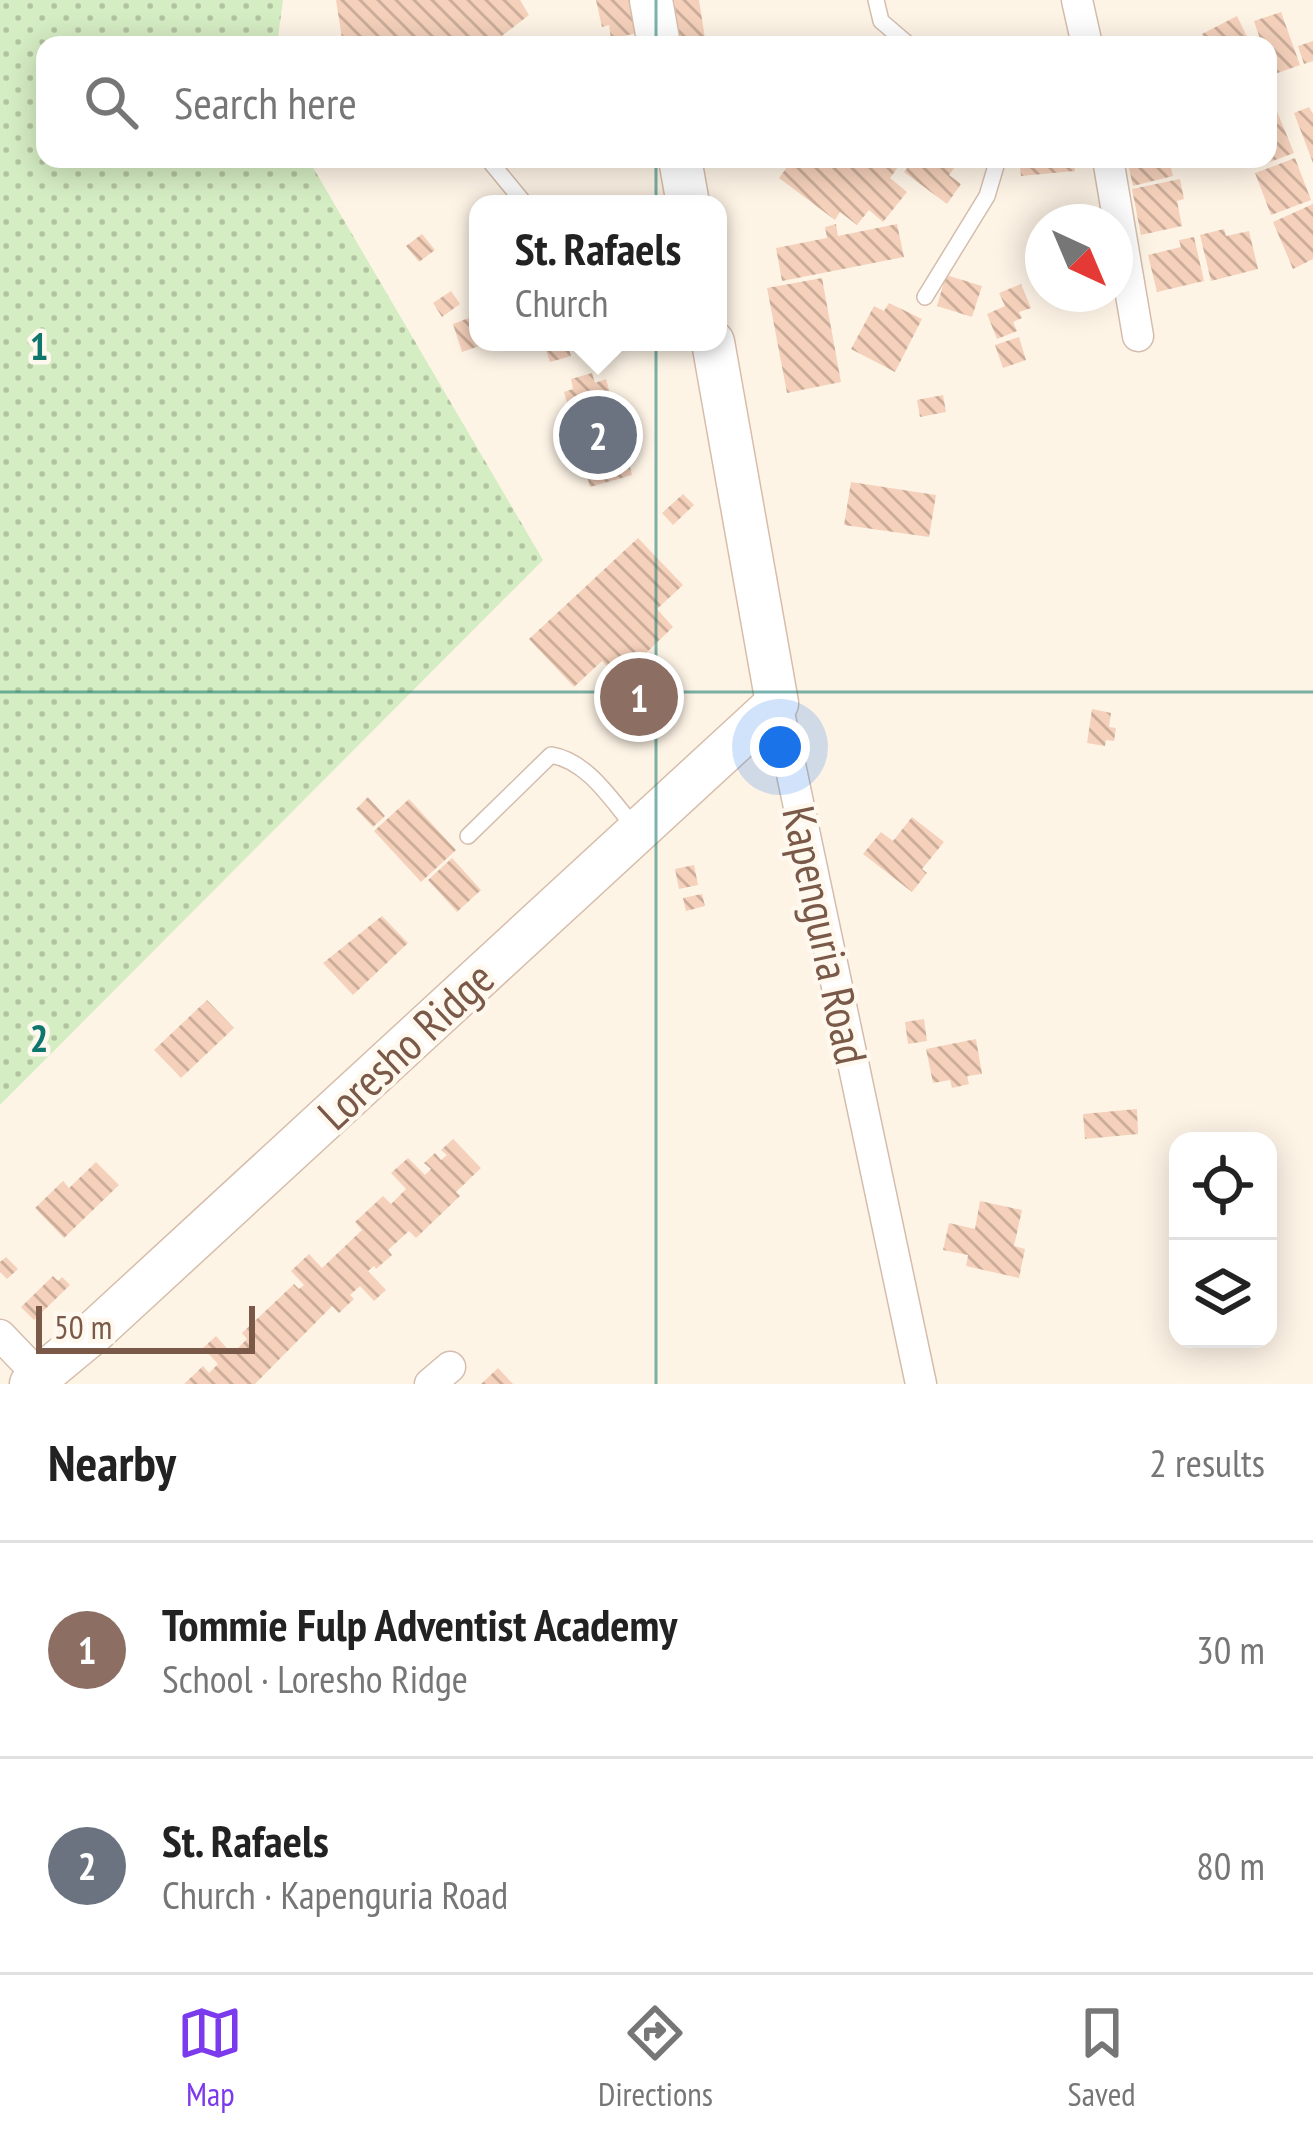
<!DOCTYPE html>
<html lang="en">
<head>
<meta charset="utf-8">
<style>
  :root { --surface:#fff; --page:#f2f2f2; --text:#222; --muted:#767676; --line:#e0e0e0; --accent:#7c3aed }
  body { margin:0; font-family:"PT Sans Narrow",sans-serif; background:var(--page); color:var(--text) }
  .controls { position:absolute; right:36px; bottom:36px; display:grid; overflow:hidden; border-radius:24px; box-shadow:0 6px 30px #0003 }
  .controls button { width:108px; height:108px; display:grid; place-items:center; padding:0; border:0; border-bottom:3px solid var(--line); background:var(--surface); color:var(--text); font:60px sans-serif }
  .compass { position:absolute; left:1025px; top:204px; width:108px; height:108px; border-radius:50%; background:var(--surface); box-shadow:0 6px 30px #0003; rotate:136deg }
  .scale { position:absolute; left:36px; bottom:30px; width:219px; box-sizing:border-box; padding-left:12px; border:6px solid #7a5948; border-top:0; font-size:33px; line-height:42px; white-space:nowrap; color:#7a5948; -webkit-text-stroke:9px #fff8ee; paint-order:stroke }
  .you { position:absolute; left:780px; top:747px; width:42px; height:42px; margin:-30px; border:9px solid #fff; border-radius:50%; background:#1a73e8; box-shadow:0 0 0 18px #1a73e833 }
  .badge { display:grid; place-items:center; width:78px; height:78px; border-radius:50%; background:var(--accent); color:#fff; font-size:39px; font-weight:700 }
  .pin { position:absolute; translate:-50% -50%; border:6px solid #fff; box-shadow:0 3px 12px #0006 }
  .popup { position:absolute; left:469px; top:195px; width:258px; height:156px; box-sizing:border-box; display:grid; place-content:center; border-radius:24px; background:var(--surface); filter:drop-shadow(0 3px 9px #0005); font-size:39px; white-space:nowrap; color:var(--muted) }
  .popup b { font-size:45px; color:var(--text) }
  .popup::after { content:''; position:absolute; left:50%; top:100%; margin-left:-24px; border:24px solid transparent; border-top-color:var(--surface) }
  .list { margin:0; padding:0; list-style:none }
  h2 { display:flex; justify-content:space-between; align-items:center; height:156px; margin:0; padding:0 48px; font-size:51px }
  h2 small { font-size:39px; font-weight:400; color:var(--muted) }
  .list li { display:grid; grid-template-columns:78px 1fr auto; gap:36px; align-items:center; box-sizing:border-box; height:216px; padding:0 48px; border-top:3px solid var(--line) }
  .list b { display:block; font-size:45px; white-space:nowrap }
  .list p { margin:0; font-size:39px; white-space:nowrap; color:var(--muted) }
  .list em { font-size:39px; font-style:normal; color:var(--muted) }
  .icon { flex:none; width:66px; height:66px; fill:none; stroke:currentColor; stroke-width:2; stroke-linecap:round; stroke-linejoin:round }
  .map { position:relative; flex:none; width:1313px; height:1384px; overflow:hidden }
  .search { position:absolute; background:var(--surface); box-shadow:0 6px 30px #0003; left:36px; right:36px; top:36px; height:132px; display:flex; align-items:center; gap:30px; box-sizing:border-box; padding:0 42px; border-radius:24px; color:var(--muted); font-size:45px }
  .sheet { height:588px; background:var(--surface) }
  nav { display:flex; justify-content:space-around; align-items:center; box-sizing:border-box; height:168px; border-top:3px solid var(--line); background:var(--surface); font-size:33px; color:var(--muted) }
  nav a { display:grid; justify-items:center; gap:6px }
  nav .on { color:var(--accent) }
  .map>svg:first-child { display:block }
</style>
</head>
<body>
<div class="map">
<svg width="1313" height="1384" viewBox="0 0 1313 1384">
  <defs>
    <pattern id="grass-dots" width="8" height="8" patternUnits="userSpaceOnUse" patternTransform="scale(3)"><rect width="8" height="8" fill="#d5edc3"/><path d="M2 2h.1M6 6h.1" fill="none" stroke="#b2c3a0" stroke-width="1.8" stroke-linecap="round"/></pattern>
    <pattern id="building-back-hatch" width="6" height="6" patternUnits="userSpaceOnUse" patternTransform="scale(3)"><rect width="6" height="6" fill="#f5d1bb"/><path d="M-1 5l2 2M0 0l6 6M5-1l2 2" fill="none" stroke="#cbad9a"/></pattern>
  </defs>
  <rect width="100%" height="100%" fill="#fef4e6"/>
  <polygon fill="url(#grass-dots)" points="0,0 283,0 277,45 45,45 45,159 308,159 543,560 0,1105"/>
  <g fill="url(#building-back-hatch)">
    <polygon points="336,0 520,0 529,15 494,42 496,45 343,45"/>
    <polygon points="596,0 630,0 637,33 611,39 609,25 602,27"/>
    <polygon points="674,0 699,0 706,45 681,45"/>
    <polygon points="1281,12 1300,65 1272,75 1268,45 1262,45 1254,21"/>
    <polygon points="1237,16 1251,45 1208,45 1202,34"/>
    <polygon points="1313,41 1313,61 1304,64 1298,46"/>
    <polygon points="1309,107 1313,114 1313,163 1294,113"/>
    <polygon points="1276,109 1294,153 1257,167 1254,159 1268,159 1268,113"/>
    <polygon points="1295,158 1311,200 1271,215 1255,173"/>
    <polygon points="793,159 904,159 890,178 907,192 883,222 869,210 857,225 840,212 835,220 779,178"/>
    <polygon points="914,159 961,159 949,175 961,184 947,204 904,172"/>
    <polygon points="1019,159 1074,159 1075,171 1021,176"/>
    <polygon points="1127,159 1169,159 1173,176 1133,186"/>
    <polygon points="1180,179 1184,199 1177,201 1182,226 1141,235 1132,189"/>
    <polygon points="1313,204 1313,259 1293,269 1273,222"/>
    <polygon points="836,224 838,236 897,224 904,257 782,281 776,248 827,238 825,227"/>
    <polygon points="1224,229 1226,236 1249,231 1258,269 1211,281 1200,235"/>
    <polygon points="422,234 435,250 419,262 406,246"/>
    <polygon points="1194,237 1204,281 1157,292 1148,255 1181,247 1179,240"/>
    <polygon points="946,275 982,286 972,317 937,306"/>
    <polygon points="822,278 841,382 787,393 767,288"/>
    <polygon points="1021,284 1031,308 1019,312 1022,318 1013,322 1017,331 997,339 987,314 1005,306 999,293"/>
    <polygon points="451,291 460,304 442,317 433,303"/>
    <polygon points="889,303 922,319 895,372 851,349 874,306 884,311"/>
    <polygon points="474,316 478,342 488,343 462,352 453,324"/>
    <polygon points="1019,337 1026,360 1003,368 995,345"/>
    <polygon points="567,342 571,356 550,362 545,347"/>
    <polygon points="592,373 595,383 606,379 632,475 590,487 564,392 573,389 571,379"/>
    <polygon points="943,395 946,412 920,417 917,400"/>
    <polygon points="851,482 936,495 929,537 844,525"/>
    <polygon points="683,494 694,505 673,525 662,513"/>
    <polygon points="638,538 683,585 657,609 673,627 619,679 602,661 574,687 529,639"/>
    <polygon points="1092,709 1111,713 1109,727 1116,728 1114,741 1106,740 1105,746 1087,743"/>
    <polygon points="368,797 385,816 373,827 356,809"/>
    <polygon points="409,799 456,850 421,882 374,831"/>
    <polygon points="912,817 944,842 922,869 927,873 912,892 863,854 881,832 893,841"/>
    <polygon points="452,858 481,890 457,912 428,880"/>
    <polygon points="694,865 698,885 679,889 675,869"/>
    <polygon points="702,894 705,906 686,911 683,898"/>
    <polygon points="382,916 408,943 353,995 323,963"/>
    <polygon points="207,1000 234,1028 181,1078 154,1050"/>
    <polygon points="924,1019 927,1041 908,1044 905,1022"/>
    <polygon points="976,1039 982,1074 967,1076 969,1084 952,1088 950,1080 933,1083 926,1049"/>
    <polygon points="1137,1109 1138,1134 1085,1139 1083,1114"/>
    <polygon points="453,1139 481,1168 456,1192 460,1196 416,1238 409,1231 388,1250 392,1255 376,1269 374,1266 368,1271 386,1290 374,1301 360,1286 350,1295 354,1299 339,1313 332,1306 255,1384 184,1384 203,1366 209,1373 218,1364 203,1348 216,1336 232,1354 247,1339 242,1333 294,1284 299,1289 304,1285 291,1271 309,1254 322,1268 362,1230 355,1222 383,1196 391,1204 406,1189 391,1173 408,1158 425,1175 431,1169 424,1163 435,1153 441,1160 447,1155 441,1150"/>
    <polygon points="96,1162 119,1185 64,1238 35,1208 63,1181 69,1188"/>
    <polygon points="980,1201 1022,1210 1014,1246 1025,1249 1019,1278 966,1266 968,1255 943,1250 949,1223 975,1229"/>
    <polygon points="6,1257 18,1269 7,1279 0,1272 0,1262"/>
    <polygon points="53,1276 58,1281 62,1277 70,1285 34,1320 21,1307"/>
    <polygon points="498,1368 513,1384 481,1384"/>
  </g>
  <g fill="none" stroke-linecap="round" stroke-linejoin="round">
    <defs>
      <g id="lane">
        <polyline points="876,0 881,21 909,45"/>
        <polyline points="488,159 525,204"/>
        <polyline points="925,297 987,196 998,159"/>
        <path d="M468,836l83,-81c37,6 61,46 84,73"/>
      </g>
      <g id="street">
        <polyline points="1077,0 1087,45"/>
        <polyline points="1108,159 1138,336"/>
        <polyline points="777,703 921,1384"/>
        <polyline points="0,1335 47,1384"/>
        <polyline points="430,1384 450,1367"/>
      </g>
      <g id="secondary">
        <polyline points="651,0 659,45"/>
        <polyline points="680,159 688,204"/>
        <polyline points="31,1384 96,1330 777,703 713,342"/>
      </g>
    </defs>
    <use href="#lane" stroke="#d4bdad" stroke-width="18"/>
    <use href="#street" stroke="#d4bdad" stroke-width="33"/>
    <use href="#secondary" stroke="#d7bdaa" stroke-width="45"/>
    <use href="#lane" stroke="#fff" stroke-width="15"/>
    <use href="#street" stroke="#fff" stroke-width="30"/>
    <use href="#secondary" stroke="#fff" stroke-width="42"/>
  </g>
  <path fill="none" stroke="#0f766e" stroke-width="3" stroke-opacity="0.55" d="M656,0v45M656,159v1225M0,692h1313"/>
  <g text-anchor="middle" dominant-baseline="central" stroke-width="9" stroke-linejoin="round" paint-order="stroke">
    <g font-size="45" fill="#7a5948" stroke="#fff8ee">
      <text transform="translate(826 935) rotate(78)">Kapenguria Road</text>
      <text transform="translate(405 1045) rotate(-43)">Loresho Ridge</text>
    </g>
  </g>
  <g font-size="39" text-anchor="middle" font-weight="bold" fill="#0f766e" stroke="#fff8ee" stroke-width="9" stroke-linejoin="round" paint-order="stroke">
    <text x="39" y="360">1</text>
    <text x="39" y="1052">2</text>
  </g>
</svg>
<div class="controls">
<button><svg class="icon" aria-label="locate" viewBox="0 0 24 24"><circle cx="12" cy="12" r="6"/><path d="M12 2v4M12 18v4M2 12h4M18 12h4"/></svg></button>
<button><svg class="icon" aria-label="layers" viewBox="0 0 24 24"><path d="M12 4l9 5-9 5-9-5zM3 14l9 5 9-5"/></svg></button>
</div>
<svg class="compass" viewBox="-18 -18 36 36"><path d="M0-13l5 13h-10z" fill="#e53935"/><path d="M0 13l5-13h-10z" fill="#767676"/></svg>
<div class="scale">50 m</div>
<div class="you"></div>
<div class="pin badge" style="left:639px;top:697px;background:#8d6e63">1</div>
<div class="pin badge" style="left:598px;top:435px;background:#6b7280">2</div>
<div class="popup"><b>St. Rafaels</b>Church</div>
<div class="search"><svg class="icon" aria-label="search" viewBox="0 0 24 24"><circle cx="10" cy="10" r="6"/><path d="M15 15l6 6"/></svg>Search here</div>
</div>
<section class="sheet">
<h2>Nearby<small>2 results</small></h2>
<ul class="list">
<li><span class="badge" style="background:#8d6e63">1</span><div><b>Tommie Fulp Adventist Academy</b><p>School · Loresho Ridge</p></div><em>30 m</em></li>
<li><span class="badge" style="background:#6b7280">2</span><div><b>St. Rafaels</b><p>Church · Kapenguria Road</p></div><em>80 m</em></li>
</ul>
</section>
<nav>
<a class="on"><svg class="icon" aria-label="map" viewBox="0 0 24 24"><path d="M3 6l6-2 6 2 6-2v14l-6 2-6-2-6 2zM9 4v14M15 6v14"/></svg>Map</a>
<a><svg class="icon" aria-label="directions" viewBox="0 0 24 24"><path d="M12 3l9 9-9 9-9-9zM9 14v-3h6M13 9l2 2-2 2"/></svg>Directions</a>
<a><svg class="icon" aria-label="saved" viewBox="0 0 24 24"><path d="M7 4h10v16l-5-4-5 4z"/></svg>Saved</a>
</nav>
</body>
</html>
